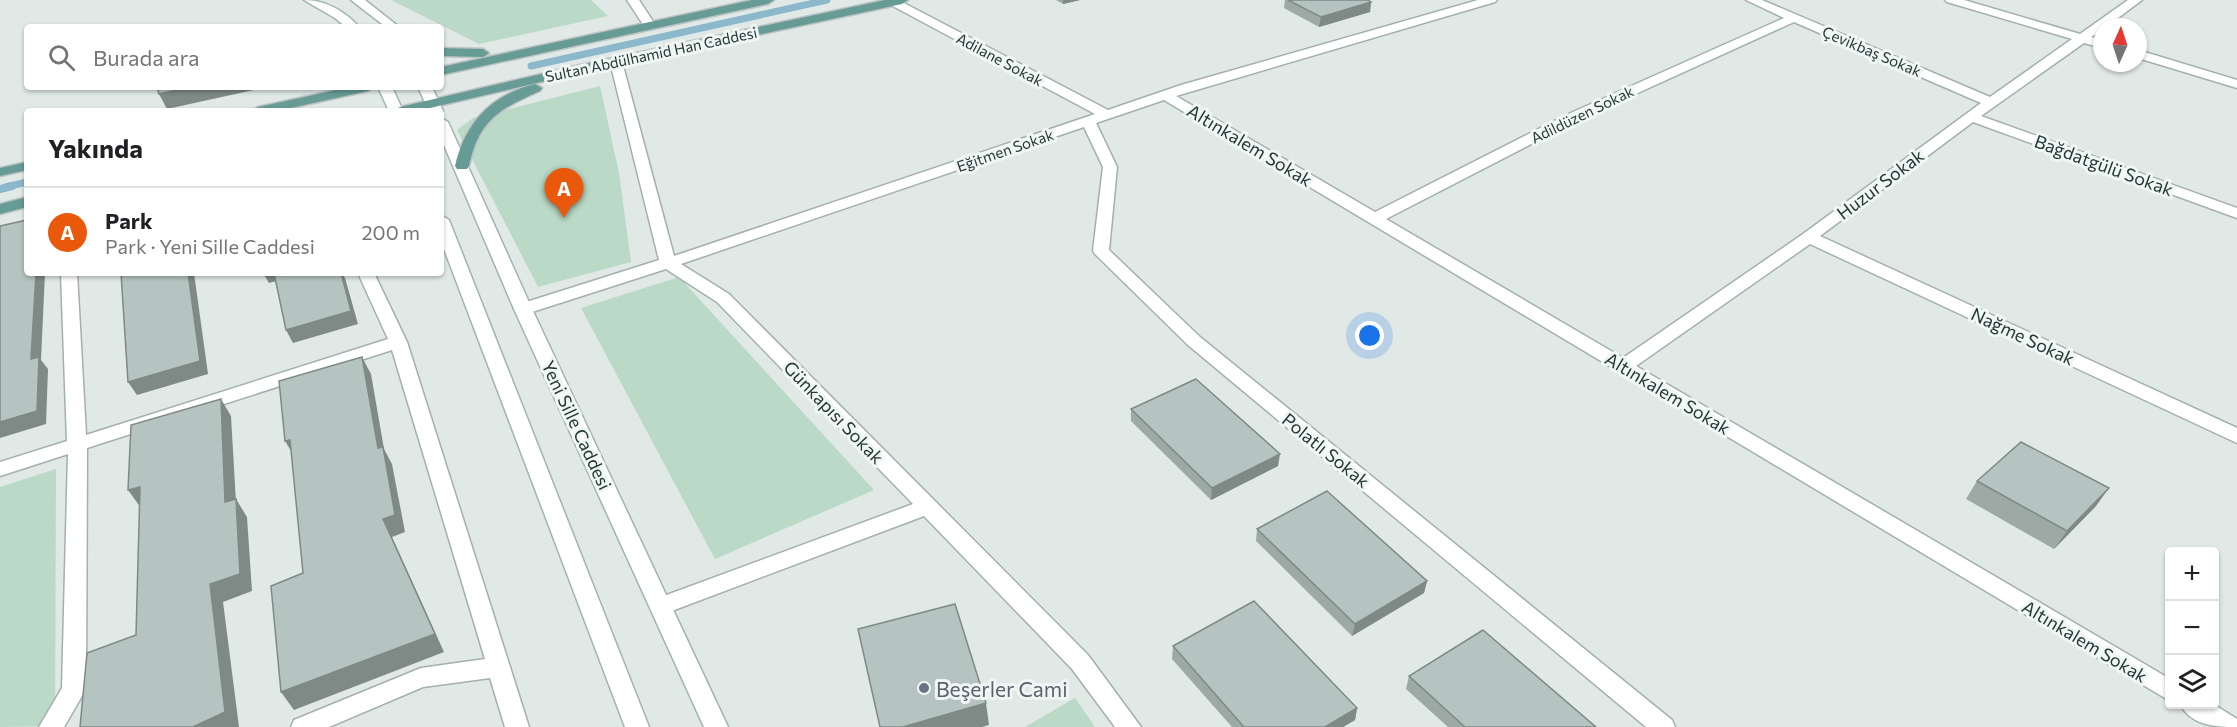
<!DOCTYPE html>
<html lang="tr">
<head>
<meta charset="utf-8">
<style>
  :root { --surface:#fff; --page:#f6f6f6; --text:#202124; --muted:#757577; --line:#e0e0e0; --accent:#ea580c }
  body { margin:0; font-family:Commissioner,sans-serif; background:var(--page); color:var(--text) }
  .controls { position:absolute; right:18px; bottom:18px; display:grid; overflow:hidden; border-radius:6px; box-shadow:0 2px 4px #0004 }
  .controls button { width:54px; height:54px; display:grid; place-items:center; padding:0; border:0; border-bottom:2px solid var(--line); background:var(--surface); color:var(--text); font:30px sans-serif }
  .compass { position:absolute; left:2093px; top:18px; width:54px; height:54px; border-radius:50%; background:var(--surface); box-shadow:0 2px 4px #0004; rotate:3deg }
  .you { position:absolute; left:1370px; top:336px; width:21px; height:21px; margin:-15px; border:4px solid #fff; border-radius:50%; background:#1a73e8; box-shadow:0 0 0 9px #1a73e833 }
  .badge { display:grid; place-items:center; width:39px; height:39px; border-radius:50%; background:var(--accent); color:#fff; font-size:20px; font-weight:700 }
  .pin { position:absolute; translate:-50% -50px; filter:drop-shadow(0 2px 3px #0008) }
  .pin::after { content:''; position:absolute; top:32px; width:21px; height:18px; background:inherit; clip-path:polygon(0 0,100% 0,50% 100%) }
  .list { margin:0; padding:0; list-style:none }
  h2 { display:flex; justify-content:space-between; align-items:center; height:78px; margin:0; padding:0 24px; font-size:26px }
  h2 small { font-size:20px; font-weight:400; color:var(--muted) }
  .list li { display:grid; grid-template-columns:39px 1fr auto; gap:18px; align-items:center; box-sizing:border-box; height:90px; padding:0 24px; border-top:2px solid var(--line) }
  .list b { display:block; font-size:22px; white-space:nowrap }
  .list p { margin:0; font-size:20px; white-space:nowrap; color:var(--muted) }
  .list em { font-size:20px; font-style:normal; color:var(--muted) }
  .icon { flex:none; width:33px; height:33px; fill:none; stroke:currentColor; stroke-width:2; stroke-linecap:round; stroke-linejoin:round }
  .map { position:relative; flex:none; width:2237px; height:727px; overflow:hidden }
  .search { position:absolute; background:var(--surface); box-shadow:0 2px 4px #0004; left:24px; top:24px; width:420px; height:66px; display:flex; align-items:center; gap:15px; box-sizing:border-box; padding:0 21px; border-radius:6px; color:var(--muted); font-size:22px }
  .panel { position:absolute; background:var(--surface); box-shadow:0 2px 4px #0004; left:24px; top:108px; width:420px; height:168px; border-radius:6px }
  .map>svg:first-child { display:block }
</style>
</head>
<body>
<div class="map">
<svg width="2237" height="727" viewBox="0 0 2237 727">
  <rect width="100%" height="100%" fill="#e0e9e6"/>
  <g fill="#bad9c7">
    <polygon points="391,0 591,0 608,16 479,44"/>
    <polygon points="600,86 619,173 631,262 538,287 457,130 473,118"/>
    <polygon points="679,277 874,490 715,559 581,308"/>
    <polygon points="56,469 55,726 0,727 0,487"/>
    <polygon points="1075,698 1095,727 1025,727"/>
  </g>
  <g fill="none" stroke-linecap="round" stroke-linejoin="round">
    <g stroke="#8bb8cb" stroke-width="7">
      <polyline points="531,66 827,0"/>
      <polyline points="6,187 27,182"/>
    </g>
    <polyline stroke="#8bb8cb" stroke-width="8" points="0,189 12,186"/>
    <defs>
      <g id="street">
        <polygon points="627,0 639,0 656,26 654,29 646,29"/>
        <path d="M888,0h10l210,110 73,-25 297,-85h19l-2,2 -319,94 199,116 189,-96 220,-98 -38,-18h16l228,97 82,-58 -125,-37 -2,-2h19l116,34 48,-34h14l-36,27h-4v3l-11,7 11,3v8l-18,-5 -103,73 256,92v10l-264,-96 -153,114 417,192v15l-427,-199 -174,122 534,313v22l-1006,-601 -68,23 21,44 -8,83 91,87 472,383 3,7h-29l-458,-382 -93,-91 -2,-3 10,-84 -19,-40 -403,137 48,30 359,361 53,72h-26l-43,-58 -148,-153 -255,96 -8,3 -8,-3 -3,-6 3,-6 260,-96 -196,-202 -51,-33 -137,44h-12l-3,-4 3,-4 142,-45 -49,-198 1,-3 5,-1 6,4 52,194 421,-142 -206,-110zM1794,22l187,81 -178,131 -180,124 -237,-139 188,-97z"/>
        <polygon points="2138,50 2237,80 2237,88 2138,58"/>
        <polygon points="61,273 77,273 86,435 388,339 358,273 374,273 407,342 529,727 505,727 490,678 423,687 329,727 291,727 294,720 421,668 485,659 392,350 87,448 86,689 64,727 39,727 62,688 68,454 0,476 0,462 67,441"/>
        <path d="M2180,704h33l24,15v8c-21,0 -46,-1 -57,-23z"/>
      </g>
      <g id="secondary">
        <path d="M304,0c21,0 41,11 55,27h-13l-11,-9z"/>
        <polygon points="351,0 365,0 399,27 386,27"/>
        <polygon points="378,87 392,87 403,111 389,111"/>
        <polygon points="418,87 432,87 443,111 441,114 441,111 429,111"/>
        <polygon points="441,118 448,122 532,309 728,727 704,727 514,309 441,138"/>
        <polygon points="441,215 449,220 649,727 625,727 441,241"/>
      </g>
      <g id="primary">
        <polygon points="752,0 774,0 768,4 441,75 441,67"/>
        <polygon points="885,0 908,0 902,4 571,75 417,111 393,111 400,107 571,67"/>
        <polygon points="441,48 483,49 489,53 483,57 441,56"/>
        <path d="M535,84l7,4 -2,3c-41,18 -61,29 -71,75l-2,3h-10l-2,-3c10,-43 36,-71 80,-82z"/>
        <polygon points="350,87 375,87 368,91 277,111 251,111 258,107"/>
        <polygon points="27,162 27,170 0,176 0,168"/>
        <polygon points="27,197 27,207 0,214 0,204"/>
      </g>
    </defs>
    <use href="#street" stroke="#a3b0ae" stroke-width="3"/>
    <use href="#secondary" stroke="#a0b4b0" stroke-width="3"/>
    <use href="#primary" stroke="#bdc3c3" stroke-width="3"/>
    <use href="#street" fill="#fff" fill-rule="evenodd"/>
    <use href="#secondary" fill="#fff" fill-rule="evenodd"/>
    <use href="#primary" fill="#679c96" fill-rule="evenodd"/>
  </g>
  <g fill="#9ca9a5">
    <polygon points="1056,0 1080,0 1063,4"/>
    <polygon points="1285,0 1368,0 1371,2 1370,12 1319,27 1284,8"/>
    <polygon points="1131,409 1278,466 1211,500 1131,421"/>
    <polygon points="1977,481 2096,506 2054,549 1966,499"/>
    <polygon points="1257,529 1427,581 1424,593 1352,636 1256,541"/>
    <polygon points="1173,646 1357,708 1355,720 1343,727 1232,727 1172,659"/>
    <polygon points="1409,676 1596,727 1448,727 1406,689"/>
  </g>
  <g fill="#7f8986">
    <polygon points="1063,0 1080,0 1063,4"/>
    <polygon points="1371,2 1370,12 1319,27 1321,17"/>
    <polygon points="190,87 268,87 167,109 159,94"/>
    <polygon points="36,273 45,273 41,360 48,369 46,424 0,438 0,422"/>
    <polygon points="188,273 194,273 208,374 137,395 128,382"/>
    <polygon points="263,273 276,273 280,280 269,283"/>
    <polygon points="341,273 342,273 345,278 358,324 293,343 286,330"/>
    <polygon points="362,357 371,374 384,449 392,464 405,532 392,537 444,652 294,710 281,692 383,519"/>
    <polygon points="221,399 231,416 237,520 225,502"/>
    <polygon points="290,440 296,459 285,441"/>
    <polygon points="1280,454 1278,466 1211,500 1212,488"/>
    <polygon points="140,487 141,508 128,490"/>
    <polygon points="2109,488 2096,506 2054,549 2067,531"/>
    <polygon points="236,499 247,517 252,591 223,602 239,727 193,727 210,584"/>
    <polygon points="1427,581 1424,593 1352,636 1355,624"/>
    <polygon points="986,703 989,725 982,727 903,727"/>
    <polygon points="1357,708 1355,720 1343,727 1325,727"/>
  </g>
  <g fill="#b5c4c0" stroke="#7f8986" stroke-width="1.5">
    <polygon points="1288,0 1368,0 1371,2 1321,17"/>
    <polygon points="157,87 190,87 159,94"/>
    <polygon points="27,220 27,273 36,273 31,359 39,357 37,411 0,422 0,226"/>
    <polygon points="121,273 188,273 200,361 128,382"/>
    <polygon points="274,273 341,273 351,311 286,330"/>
    <polygon points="362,357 378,448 383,447 395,515 383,519 435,634 281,692 271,586 303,573 290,440 285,441 279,381"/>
    <polygon points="1196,379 1280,454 1212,488 1131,409"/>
    <polygon points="221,399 225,502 236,499 240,574 210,584 225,712 193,727 80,727 87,653 136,635 140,487 128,490 131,425"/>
    <polygon points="2021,442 2109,488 2067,531 1977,481"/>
    <polygon points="1327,491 1427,581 1355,624 1257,529"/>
    <polygon points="1254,601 1357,708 1325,727 1244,727 1173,646"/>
    <polygon points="955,604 986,703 903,727 880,727 858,629"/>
    <polygon points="1483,630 1596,727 1465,727 1409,676"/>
  </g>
  <circle fill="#6b7280" stroke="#f0f6f4" stroke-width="2" cx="924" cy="688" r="6"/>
  <g text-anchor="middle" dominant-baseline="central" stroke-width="6" stroke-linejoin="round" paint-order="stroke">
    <g font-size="15" fill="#223836" stroke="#f0f6f4">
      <text transform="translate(1872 51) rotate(23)">Çevikbaş Sokak</text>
      <text transform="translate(651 54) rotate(-12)">Sultan Abdülhamid Han Caddesi</text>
      <text transform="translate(1000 59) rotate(28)">Adilane Sokak</text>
      <text transform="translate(1582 114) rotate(-26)">Adildüzen Sokak</text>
      <text transform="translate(1005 150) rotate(-19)">Eğitmen Sokak</text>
    </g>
    <g font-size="18" fill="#223836" stroke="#f0f6f4">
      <text transform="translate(1250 145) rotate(31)">Altınkalem Sokak</text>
      <text transform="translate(2104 165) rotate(20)">Bağdatgülü Sokak</text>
      <text transform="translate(1880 184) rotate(-37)">Huzur Sokak</text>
      <text transform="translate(2023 336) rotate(25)">Nağme Sokak</text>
      <text transform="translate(1668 393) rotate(31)">Altınkalem Sokak</text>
      <text transform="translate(834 412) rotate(46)">Günkapısı Sokak</text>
      <text transform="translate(577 425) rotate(65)">Yeni Sille Caddesi</text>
      <text transform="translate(1326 450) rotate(39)">Polatlı Sokak</text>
      <text transform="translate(2085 641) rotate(31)">Altınkalem Sokak</text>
    </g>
    <g font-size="21" fill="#5b616d" stroke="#f0f6f4" text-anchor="start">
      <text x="936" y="688">Beşerler Cami</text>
    </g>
  </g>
</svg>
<div class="controls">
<button>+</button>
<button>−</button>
<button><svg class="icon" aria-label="layers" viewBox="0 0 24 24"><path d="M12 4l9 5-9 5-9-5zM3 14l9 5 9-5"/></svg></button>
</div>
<svg class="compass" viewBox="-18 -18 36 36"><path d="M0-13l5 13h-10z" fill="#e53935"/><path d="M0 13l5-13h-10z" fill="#757577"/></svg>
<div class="you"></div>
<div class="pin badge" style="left:564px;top:218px">A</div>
<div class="search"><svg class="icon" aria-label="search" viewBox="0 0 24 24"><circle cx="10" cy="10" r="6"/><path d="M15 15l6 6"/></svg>Burada ara</div>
<section class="panel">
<h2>Yakında<small></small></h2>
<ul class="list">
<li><span class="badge">A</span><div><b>Park</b><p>Park · Yeni Sille Caddesi</p></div><em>200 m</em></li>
</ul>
</section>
</div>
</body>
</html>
